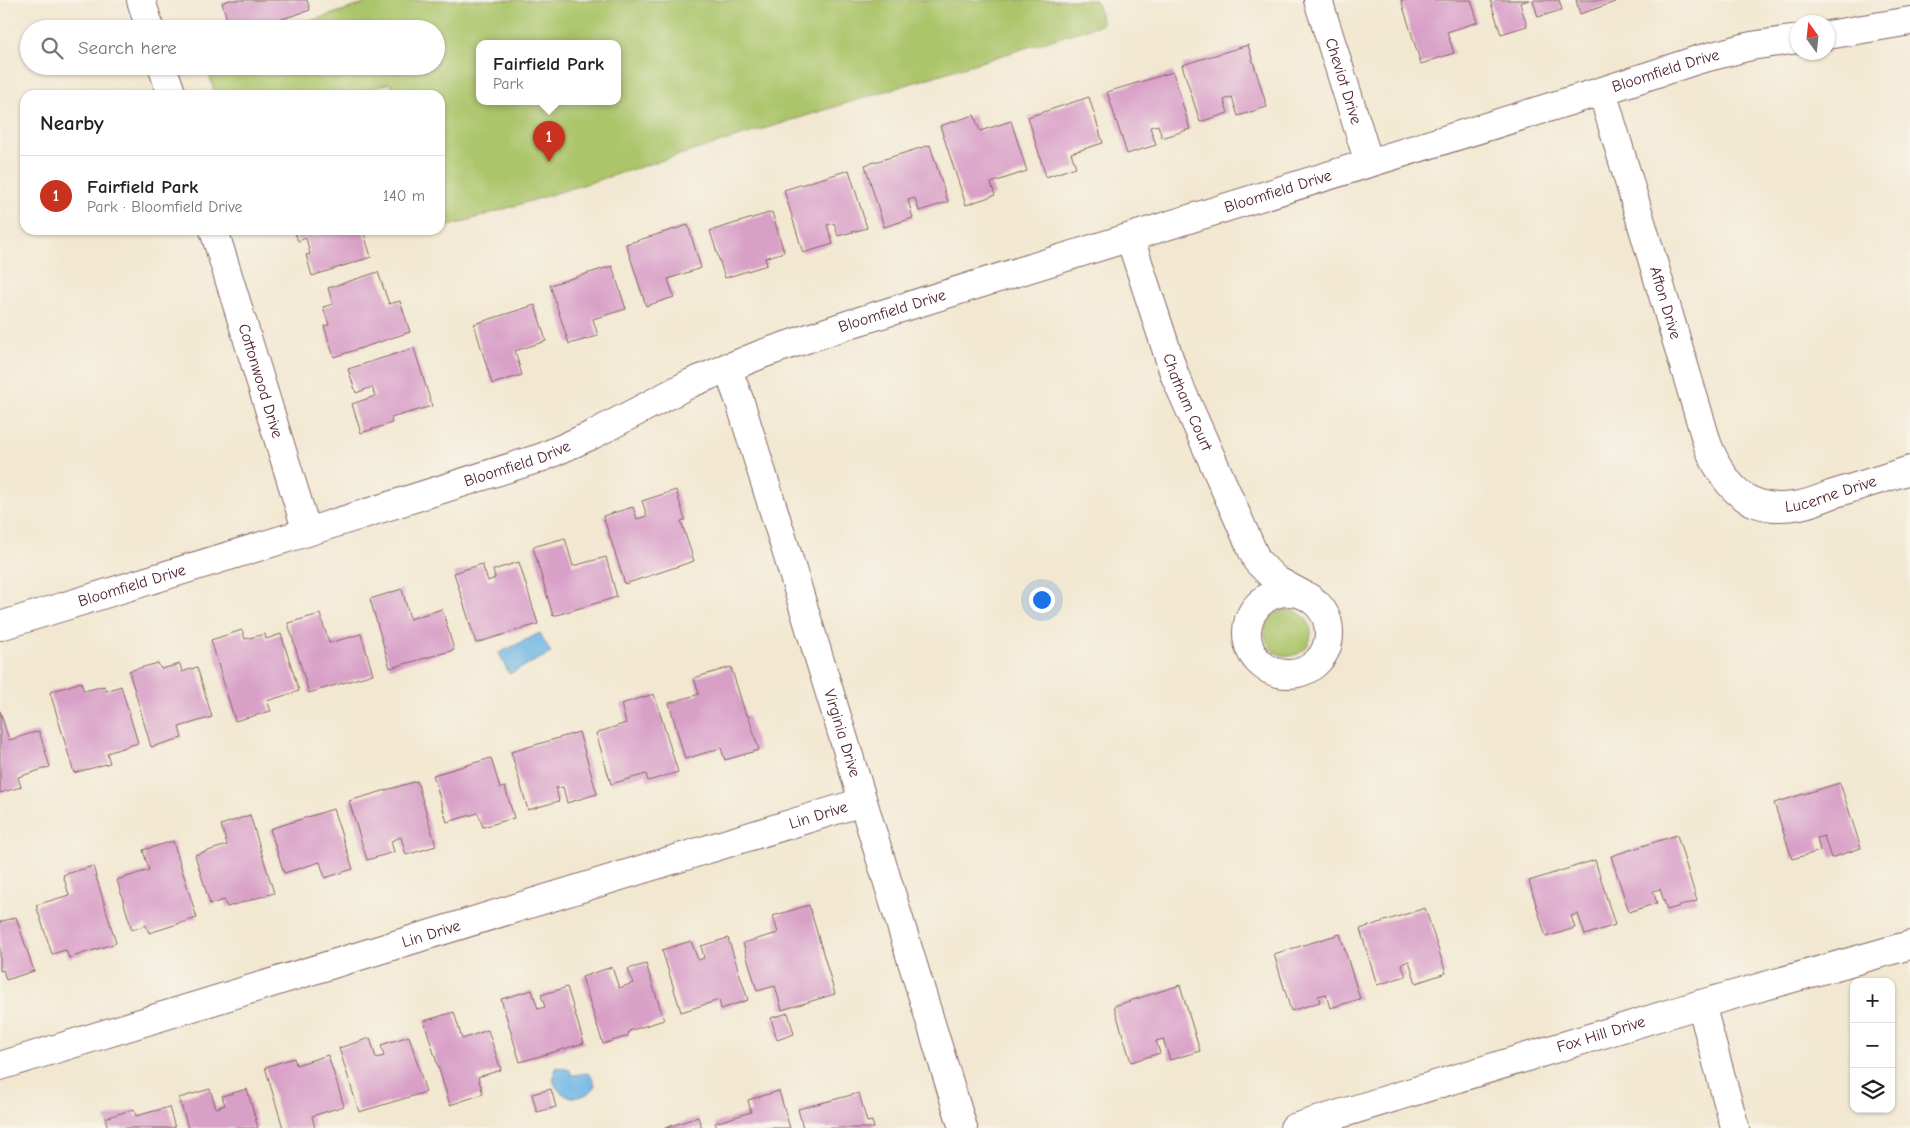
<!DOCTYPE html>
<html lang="en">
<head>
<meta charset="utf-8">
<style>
  :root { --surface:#fff; --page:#f6f6f6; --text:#222; --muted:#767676; --line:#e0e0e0; --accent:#c8321e }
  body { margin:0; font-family:"Comic Neue",sans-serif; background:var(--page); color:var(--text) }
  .controls { position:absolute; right:15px; bottom:15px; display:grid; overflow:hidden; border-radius:10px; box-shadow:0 1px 4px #0004 }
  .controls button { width:45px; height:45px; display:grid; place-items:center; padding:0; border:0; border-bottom:1px solid var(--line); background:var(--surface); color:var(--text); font:25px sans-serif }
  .compass { position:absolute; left:1790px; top:15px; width:45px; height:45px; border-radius:50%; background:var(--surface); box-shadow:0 1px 4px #0004; rotate:345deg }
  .you { position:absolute; left:1041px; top:599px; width:18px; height:18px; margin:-12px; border:4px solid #fff; border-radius:50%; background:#1a73e8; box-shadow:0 0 0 8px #1a73e833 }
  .badge { display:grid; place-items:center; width:32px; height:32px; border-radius:50%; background:var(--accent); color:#fff; font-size:16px; font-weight:700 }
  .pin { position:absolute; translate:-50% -41px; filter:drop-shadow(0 1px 2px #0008) }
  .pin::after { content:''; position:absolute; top:26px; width:18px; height:15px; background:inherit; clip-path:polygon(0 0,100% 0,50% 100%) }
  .popup { position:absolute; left:476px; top:40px; width:145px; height:65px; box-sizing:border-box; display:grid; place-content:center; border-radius:10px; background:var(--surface); filter:drop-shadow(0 1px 4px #0005); font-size:16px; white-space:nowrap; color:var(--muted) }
  .popup b { font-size:19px; color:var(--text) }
  .popup::after { content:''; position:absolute; left:50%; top:100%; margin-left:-10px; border:10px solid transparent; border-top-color:var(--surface) }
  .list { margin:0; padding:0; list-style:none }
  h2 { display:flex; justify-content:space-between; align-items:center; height:65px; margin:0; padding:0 20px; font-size:21px }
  h2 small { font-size:16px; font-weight:400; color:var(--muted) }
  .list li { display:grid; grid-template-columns:32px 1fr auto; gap:15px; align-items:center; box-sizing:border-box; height:80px; padding:0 20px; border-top:1px solid var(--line) }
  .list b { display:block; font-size:19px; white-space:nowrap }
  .list p { margin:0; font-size:16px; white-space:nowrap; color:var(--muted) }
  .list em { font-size:16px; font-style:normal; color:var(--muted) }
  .icon { flex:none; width:28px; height:28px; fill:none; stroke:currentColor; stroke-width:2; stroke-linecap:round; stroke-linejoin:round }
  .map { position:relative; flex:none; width:1910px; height:1128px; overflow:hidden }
  .search { position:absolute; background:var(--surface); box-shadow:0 1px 4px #0004; left:20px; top:20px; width:425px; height:55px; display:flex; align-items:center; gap:12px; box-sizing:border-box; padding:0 18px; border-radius:28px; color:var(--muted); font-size:19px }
  .panel { position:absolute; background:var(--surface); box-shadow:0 1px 4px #0004; left:20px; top:90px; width:425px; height:145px; border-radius:15px }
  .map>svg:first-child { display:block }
</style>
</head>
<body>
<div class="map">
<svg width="1910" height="1128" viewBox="0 0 1910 1128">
  <rect width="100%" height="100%" fill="#f7f3e8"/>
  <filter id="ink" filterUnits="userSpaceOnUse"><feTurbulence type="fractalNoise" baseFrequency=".02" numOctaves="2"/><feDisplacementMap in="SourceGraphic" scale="10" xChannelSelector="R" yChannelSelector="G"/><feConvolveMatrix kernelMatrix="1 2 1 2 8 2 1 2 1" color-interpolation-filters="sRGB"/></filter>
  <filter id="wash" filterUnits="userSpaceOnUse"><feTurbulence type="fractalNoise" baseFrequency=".0096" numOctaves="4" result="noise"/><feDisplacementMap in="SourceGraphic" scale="20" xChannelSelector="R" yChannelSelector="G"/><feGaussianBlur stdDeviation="1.12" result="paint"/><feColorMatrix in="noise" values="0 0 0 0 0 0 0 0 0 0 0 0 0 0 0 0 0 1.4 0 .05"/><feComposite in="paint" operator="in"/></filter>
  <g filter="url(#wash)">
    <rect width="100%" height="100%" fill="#f2e8d1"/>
    <g fill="#acc56b" stroke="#7b724b" fill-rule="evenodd">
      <path d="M366,0h730l7,24 -663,205v-134h-46l-4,-12 -39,12h-136l-8,-29h229v-37h-152l83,-26zM618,43v58h-138v-58z"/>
      <circle cx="1288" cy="633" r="23"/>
    </g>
    <g fill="#6cb5e4" stroke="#5b6a88">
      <polygon points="540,633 551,653 509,674 499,653"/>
      <path d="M557,1067l13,3 1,5c14,0 19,-8 24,10 -15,26 -53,6 -38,-18z"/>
    </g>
    <g id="blocks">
      <g fill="#d89fc7">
        <polygon points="229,0 307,0 310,10 251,29 230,29 222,3"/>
        <polygon points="1401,0 1471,0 1478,22 1447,32 1454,53 1421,64"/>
        <polygon points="1490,0 1529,0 1520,3 1527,26 1501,34"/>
        <polygon points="1533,0 1559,0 1562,10 1538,17"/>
        <polygon points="1576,0 1614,0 1615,2 1580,14"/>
        <polygon points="1248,45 1267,107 1238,116 1232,97 1224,100 1228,113 1200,122 1182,65"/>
        <polygon points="1173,72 1190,129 1162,138 1158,125 1150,127 1156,145 1127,154 1107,92"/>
        <polygon points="1089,97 1103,143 1071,153 1076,167 1046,177 1028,117"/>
        <polygon points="974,115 980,131 1011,121 1027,171 991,183 995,195 966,205 940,126"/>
        <polygon points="930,145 948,202 919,211 915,198 908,200 913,218 884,227 865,165"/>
        <polygon points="849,170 867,228 838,236 834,223 827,225 833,244 803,253 784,190"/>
        <polygon points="772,212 784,252 765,258 767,265 725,278 710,231"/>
        <polygon points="688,225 701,268 668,279 674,297 646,306 626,244"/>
        <polygon points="294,230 363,230 371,257 312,276 306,255 310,254 306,238 298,241"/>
        <polygon points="612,266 626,309 593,319 598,336 569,344 550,285"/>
        <polygon points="378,272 389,304 400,301 410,332 334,357 324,326 329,325 323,307 333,304 328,288"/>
        <polygon points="535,305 546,341 515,351 522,375 492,384 474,324"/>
        <polygon points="414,348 432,406 391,418 392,423 361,433 352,404 375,396 372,387 356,393 348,369"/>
        <polygon points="676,490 685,520 681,521 694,561 625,584 603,516 633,507 637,519 647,516 642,501"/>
        <polygon points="565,538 573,566 606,557 617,597 553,616 533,547"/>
        <polygon points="519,562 538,624 476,643 454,573 482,564 488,581 495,578 493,570"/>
        <polygon points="402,589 410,619 442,609 454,650 390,668 370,599"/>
        <polygon points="320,614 329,643 361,634 373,674 309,693 288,623"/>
        <polygon points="242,630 245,639 265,634 266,639 281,634 299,691 267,701 271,711 235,721 211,640"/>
        <polygon points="158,663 161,669 180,664 182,672 197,667 212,717 179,727 182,738 151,747 129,671"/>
        <polygon points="731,667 746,715 748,715 759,750 725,760 721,748 685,759 669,703 699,694 694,678"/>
        <polygon points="81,682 84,691 104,686 106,691 121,686 138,743 107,753 110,763 74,773 50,692"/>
        <polygon points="654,694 678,772 648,781 646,774 611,784 596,733 626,723 621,704"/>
        <polygon points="0,711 9,740 39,731 50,767 18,777 21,787 0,793"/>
        <polygon points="579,732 597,794 567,803 563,787 556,788 559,801 528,810 511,752"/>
        <polygon points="491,758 500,788 505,787 514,818 483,827 478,813 447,822 433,775"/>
        <polygon points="417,781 436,846 406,855 401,837 391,841 394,852 367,860 349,801"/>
        <polygon points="1840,783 1861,848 1831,858 1824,836 1817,838 1820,851 1792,859 1774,803"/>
        <polygon points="333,809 353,869 325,878 320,862 284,873 270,829"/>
        <polygon points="250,815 274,893 227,907 224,900 210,904 195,855 227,845 221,825"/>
        <polygon points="1677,835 1697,901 1667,910 1660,889 1653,891 1657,903 1629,912 1611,856"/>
        <polygon points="173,841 197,918 149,933 146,925 132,930 117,880 149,870 143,850"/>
        <polygon points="1595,860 1615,925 1585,935 1578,914 1571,916 1575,928 1546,937 1529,881"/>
        <polygon points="93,866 116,943 69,958 66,950 52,954 36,905 69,895 63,875"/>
        <polygon points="809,905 835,994 782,1010 775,986 757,991 743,943 778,933 773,916"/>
        <polygon points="1425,908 1446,973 1416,983 1409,961 1401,964 1406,976 1377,985 1360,929"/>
        <polygon points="16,917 34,971 6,980 3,970 0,971 0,922"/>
        <polygon points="1340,934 1360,999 1330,1008 1326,994 1318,996 1320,1002 1291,1011 1274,954"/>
        <polygon points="728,938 748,1000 721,1009 719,1000 681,1012 662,950 691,941 698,960 704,958 701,946"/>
        <polygon points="646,964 664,1020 629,1031 628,1036 603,1044 582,977 612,967 619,988 633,983 628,969"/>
        <polygon points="1180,985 1200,1051 1170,1060 1163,1039 1156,1041 1160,1053 1131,1062 1114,1006"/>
        <polygon points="567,987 584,1043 520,1062 501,999 532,990 538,1009 545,1007 541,995"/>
        <polygon points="454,1012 462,1039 488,1030 501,1070 478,1077 483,1094 450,1105 424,1021"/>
        <polygon points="788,1013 794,1034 777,1040 771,1018"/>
        <polygon points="409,1036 426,1092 359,1112 339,1048 370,1038 376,1058 384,1056 381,1045"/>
        <polygon points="328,1055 344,1106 312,1116 315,1128 283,1128 265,1067 294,1058 296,1065"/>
        <polygon points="210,1089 216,1108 225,1105 222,1096 247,1089 258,1128 188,1128 179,1098"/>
        <polygon points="551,1089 556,1107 537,1112 532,1094"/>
        <polygon points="779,1091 790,1128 717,1128 715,1123 751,1112 748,1100"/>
        <polygon points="859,1093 867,1122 872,1121 874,1128 803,1128 798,1109"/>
        <polygon points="169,1107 175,1128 108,1128 105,1118 134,1109 136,1116"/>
        <polygon points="698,1117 702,1128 665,1128"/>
      </g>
    </g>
  </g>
  <g filter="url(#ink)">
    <use href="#blocks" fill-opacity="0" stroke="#856565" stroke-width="1"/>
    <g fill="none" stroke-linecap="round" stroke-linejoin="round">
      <defs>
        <g id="minor">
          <polyline points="141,0 150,29"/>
          <path id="s1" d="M1318,0l51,163"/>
          <polyline points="1828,35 1910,21"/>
          <polyline points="162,66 172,95"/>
          <path id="s2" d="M1602,91l106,355c18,43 42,69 92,59 11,-2 23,-7 33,-11 26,-8 51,-16 77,-24"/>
          <path id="s3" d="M214,230l93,302"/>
          <path id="s4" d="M1130,238l45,138 82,185 19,19 24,13"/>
          <path id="s5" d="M727,367l13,35 45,145 178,581"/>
          <circle cx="1288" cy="633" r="41"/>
          <path id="s6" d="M0,626l307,-94 236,-75 49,-22 99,-52 71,-29 91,-31 749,-232 95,-31 54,-14 47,-7"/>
          <polyline points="1701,1004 1735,1128"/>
          <path id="s7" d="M0,1066l862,-264"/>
          <path id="s8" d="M1294,1128l407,-124 209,-59"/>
        </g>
      </defs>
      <use href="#minor" stroke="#856565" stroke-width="30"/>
      <use href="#minor" stroke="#fff" stroke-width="28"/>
    </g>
  </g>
  <g text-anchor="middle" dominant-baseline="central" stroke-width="5" stroke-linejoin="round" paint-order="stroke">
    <g font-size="16" fill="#4a1f2b" stroke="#f7f3e8">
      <text stroke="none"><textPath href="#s6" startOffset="1758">Bloomfield Drive</textPath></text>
      <text stroke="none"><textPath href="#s1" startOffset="85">Cheviot Drive</textPath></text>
      <text stroke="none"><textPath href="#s6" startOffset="1352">Bloomfield Drive</textPath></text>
      <text stroke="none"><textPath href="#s2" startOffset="221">Afton Drive</textPath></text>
      <text stroke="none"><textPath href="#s6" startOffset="948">Bloomfield Drive</textPath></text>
      <text stroke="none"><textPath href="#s3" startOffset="158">Cottonwood Drive</textPath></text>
      <text stroke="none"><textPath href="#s4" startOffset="174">Chatham Court</textPath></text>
      <text stroke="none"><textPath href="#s6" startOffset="542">Bloomfield Drive</textPath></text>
      <text stroke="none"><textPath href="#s2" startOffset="524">Lucerne Drive</textPath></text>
      <text stroke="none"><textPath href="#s6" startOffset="138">Bloomfield Drive</textPath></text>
      <text stroke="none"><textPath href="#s5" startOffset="384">Virginia Drive</textPath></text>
      <text stroke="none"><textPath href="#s7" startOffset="856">Lin Drive</textPath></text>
      <text stroke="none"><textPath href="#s7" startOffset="451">Lin Drive</textPath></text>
      <text stroke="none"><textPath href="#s8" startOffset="321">Fox Hill Drive</textPath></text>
    </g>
  </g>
</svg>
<div class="controls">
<button>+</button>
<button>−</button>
<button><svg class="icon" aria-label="layers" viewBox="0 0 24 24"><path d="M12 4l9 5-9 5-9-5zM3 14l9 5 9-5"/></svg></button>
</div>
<svg class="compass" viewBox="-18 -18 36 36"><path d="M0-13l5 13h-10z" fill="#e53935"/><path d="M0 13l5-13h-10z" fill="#767676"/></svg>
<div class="you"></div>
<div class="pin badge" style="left:549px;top:162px">1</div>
<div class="popup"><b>Fairfield Park</b>Park</div>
<div class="search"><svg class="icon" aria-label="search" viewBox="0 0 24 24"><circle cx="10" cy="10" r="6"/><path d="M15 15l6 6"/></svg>Search here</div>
<section class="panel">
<h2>Nearby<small></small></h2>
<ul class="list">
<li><span class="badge">1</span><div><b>Fairfield Park</b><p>Park · Bloomfield Drive</p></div><em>140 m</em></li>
</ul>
</section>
</div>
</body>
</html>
